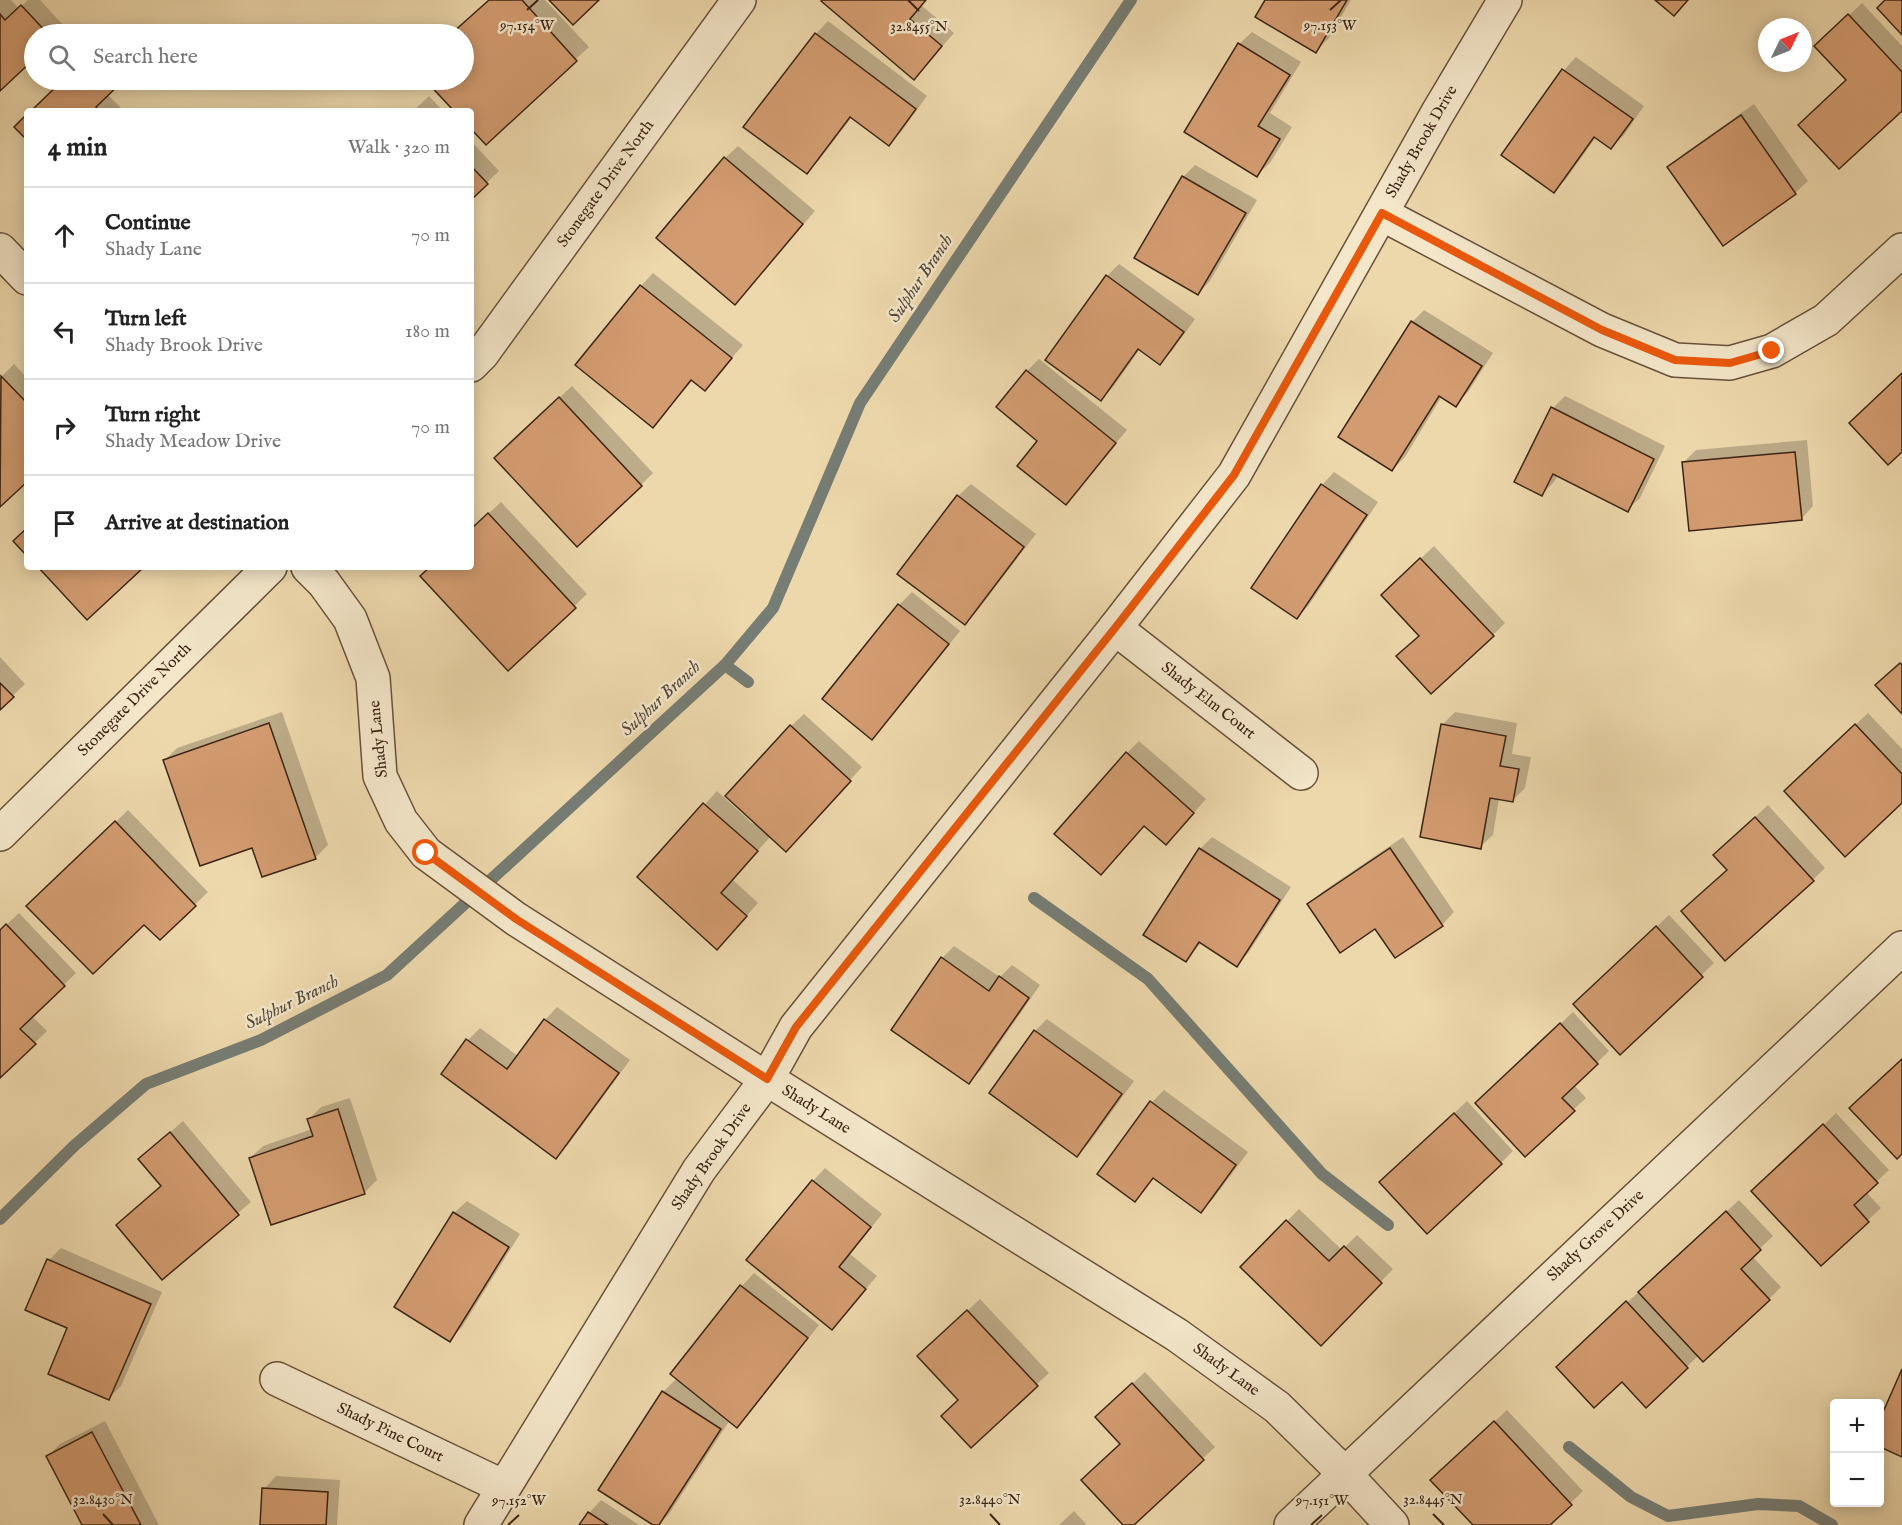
<!DOCTYPE html>
<html lang="en">
<head>
<meta charset="utf-8">
<style>
  :root { --surface:#fff; --page:#f6f6f6; --text:#222; --muted:#767676; --line:#e0e0e0 }
  body { margin:0; font-family:"IM FELL English",serif; background:var(--page); color:var(--text) }
  .controls { position:absolute; right:18px; bottom:18px; display:grid; overflow:hidden; border-radius:6px; box-shadow:0 3px 15px #0003 }
  .controls button { width:54px; height:54px; display:grid; place-items:center; padding:0; border:0; border-bottom:2px solid var(--line); background:var(--surface); color:var(--text); font:30px sans-serif }
  .compass { position:absolute; left:1758px; top:18px; width:54px; height:54px; border-radius:50%; background:var(--surface); box-shadow:0 3px 15px #0003; rotate:47deg }
  .stop { position:absolute; width:18px; height:18px; margin:-14px; border:4px solid #ea580c; border-radius:50%; background:#fff }
  .stop.end { background:#ea580c; border-color:#fff; box-shadow:0 2px 6px #0008 }
  .list { margin:0; padding:0; list-style:none }
  h2 { display:flex; justify-content:space-between; align-items:center; height:78px; margin:0; padding:0 24px; font-size:26px }
  h2 small { font-size:20px; font-weight:400; color:var(--muted) }
  .list li { display:grid; grid-template-columns:39px 1fr auto; gap:18px; align-items:center; box-sizing:border-box; height:96px; padding:0 24px; border-top:2px solid var(--line) }
  .list b { display:block; font-size:22px; white-space:nowrap }
  .list p { margin:0; font-size:20px; white-space:nowrap; color:var(--muted) }
  .list em { font-size:20px; font-style:normal; color:var(--muted) }
  .icon { flex:none; width:33px; height:33px; fill:none; stroke:currentColor; stroke-width:2; stroke-linecap:round; stroke-linejoin:round }
  .map { position:relative; flex:none; width:1902px; height:1525px; overflow:hidden }
  .search { position:absolute; background:var(--surface); box-shadow:0 3px 15px #0003; left:24px; top:24px; width:450px; height:66px; display:flex; align-items:center; gap:15px; box-sizing:border-box; padding:0 21px; border-radius:33px; color:var(--muted); font-size:22px }
  .panel { position:absolute; background:var(--surface); box-shadow:0 3px 15px #0003; left:24px; top:108px; width:450px; height:462px; border-radius:6px }
  .map>svg:first-child { display:block }
</style>
</head>
<body>
<div class="map">
<svg width="1902" height="1525" viewBox="0 0 1902 1525">
  <rect width="100%" height="100%" fill="#edd8ac"/>
  <filter id="stains"><feTurbulence type="fractalNoise" baseFrequency=".00333" numOctaves="4"/><feColorMatrix values="0 0 0 0 .2 0 0 0 0 .09 0 0 0 0 .02 0 0 0 .5 -.17"/></filter>
  <radialGradient id="worn" r=".72"><stop offset=".6" stop-color="#630" stop-opacity="0"/><stop offset="1" stop-color="#630" stop-opacity=".3"/></radialGradient>
  <g fill="#0003">
    <polygon points="0,0 11,0 19,9 28,0 40,0 65,27 58,34 34,34 34,57 0,89"/>
    <polygon points="490,0 545,0 589,47 486,143 471,127 471,111 456,111 427,80 464,80 464,34 453,34"/>
    <polygon points="824,0 926,0 921,5 954,33 914,78"/>
    <polygon points="1267,0 1351,0 1328,39 1315,52"/>
    <polygon points="1862,3 1902,46 1902,109 1848,80 1829,34"/>
    <polygon points="828,21 927,96 901,132 888,144 852,117 819,160 807,173 746,126 816,34"/>
    <polygon points="1252,32 1301,62 1270,113 1292,127 1270,163 1257,175 1239,44"/>
    <polygon points="1576,57 1644,106 1624,135 1611,147 1596,137 1566,179 1554,191 1503,155 1564,70"/>
    <polygon points="65,80 122,80 107,94 124,111 32,111"/>
    <polygon points="429,96 443,111 413,111"/>
    <polygon points="1754,104 1808,181 1795,193 1723,244 1669,167 1682,155"/>
    <polygon points="471,141 499,171 471,198"/>
    <polygon points="738,146 815,211 735,303 725,158"/>
    <polygon points="1195,165 1257,200 1210,281 1198,294 1183,177"/>
    <polygon points="1119,264 1195,319 1172,351 1160,363 1140,349 1113,387 1101,399 1107,276"/>
    <polygon points="653,273 743,345 705,389 693,380 653,426 577,365 641,286"/>
    <polygon points="1424,310 1493,353 1468,392 1456,405 1442,396 1405,457 1392,470 1412,322"/>
    <polygon points="1039,359 1127,430 1065,503 1040,441 1027,371"/>
    <polygon points="14,364 27,378 27,480 0,505 0,378"/>
    <polygon points="572,386 653,473 641,485 508,445"/>
    <polygon points="1565,396 1665,446 1640,498 1627,510 1558,475 1554,482 1542,494 1553,408"/>
    <polygon points="1807,440 1813,506 1801,519 1683,463 1696,450"/>
    <polygon points="1334,472 1378,502 1309,605 1297,617 1322,485"/>
    <polygon points="971,484 1036,534 977,611 965,623 958,496"/>
    <polygon points="501,502 587,594 509,668 432,567 471,567 471,530"/>
    <polygon points="1434,546 1505,623 1493,635 1420,635 1395,583"/>
    <polygon points="912,592 960,631 884,725 872,738 824,699 899,605"/>
    <polygon points="0,657 25,684 0,708"/>
    <polygon points="282,712 328,845 315,858 253,846 165,760 177,748"/>
    <polygon points="1455,712 1517,723 1512,754 1531,757 1525,788 1513,800 1499,798 1493,835 1480,847 1443,724"/>
    <polygon points="1868,713 1902,749 1902,801 1798,779"/>
    <polygon points="804,714 862,767 798,837 771,836 732,879 758,903 730,935 639,877 717,791 753,824 791,726"/>
    <polygon points="1139,741 1206,799 1178,831 1145,825 1101,873 1127,753"/>
    <polygon points="1768,805 1825,868 1813,880 1728,869 1727,843"/>
    <polygon points="128,810 208,892 160,938 144,923 29,906"/>
    <polygon points="1212,837 1291,887 1249,952 1237,965 1202,942 1185,960 1200,849"/>
    <polygon points="1403,837 1454,912 1442,925 1375,927 1309,904 1322,892"/>
    <polygon points="19,913 76,973 32,1016 47,1031 0,1076 0,931"/>
    <polygon points="1669,915 1714,963 1620,1053 1587,992"/>
    <polygon points="954,946 1000,977 1012,965 1040,985 981,1070 969,1082 942,958"/>
    <polygon points="557,1007 630,1060 568,1145 556,1157 468,1040 480,1028 518,1056 545,1020"/>
    <polygon points="1573,1012 1609,1051 1574,1085 1586,1098 1573,1110 1489,1091"/>
    <polygon points="1047,1019 1134,1081 1089,1143 1077,1155 1035,1031"/>
    <polygon points="1164,1090 1248,1152 1213,1199 1201,1211 1155,1177 1134,1200 1152,1102"/>
    <polygon points="350,1098 377,1180 364,1193 250,1158 263,1146 312,1129 309,1119 321,1107"/>
    <polygon points="1467,1101 1513,1151 1501,1163 1394,1170"/>
    <polygon points="1836,1113 1889,1170 1866,1192 1881,1208 1821,1264 1766,1179"/>
    <polygon points="183,1121 251,1202 162,1278 118,1225 162,1185 140,1159"/>
    <polygon points="825,1168 882,1214 850,1254 877,1276 832,1328 748,1260 813,1181"/>
    <polygon points="1739,1200 1773,1236 1752,1256 1781,1287 1769,1299 1699,1355 1646,1406 1622,1380 1570,1355"/>
    <polygon points="467,1201 520,1234 462,1327 449,1340 454,1213"/>
    <polygon points="1299,1209 1342,1250 1357,1235 1393,1269 1333,1332 1242,1267"/>
    <polygon points="61,1248 162,1292 121,1386 108,1399 69,1328 49,1260"/>
    <polygon points="754,1273 819,1325 749,1413 737,1426 730,1420 669,1514 658,1525 655,1525 600,1489 663,1392 677,1378 672,1374 742,1286"/>
    <polygon points="980,1299 1049,1373 1036,1385 960,1400 932,1344"/>
    <polygon points="1145,1372 1215,1447 1132,1525 1125,1525 1122,1444 1109,1405"/>
    <polygon points="1507,1410 1583,1491 1548,1525 1475,1525 1445,1467"/>
    <polygon points="105,1421 159,1525 84,1525 48,1456 60,1444"/>
    <polygon points="276,1476 340,1480 337,1525 261,1525 264,1489"/>
    <polygon points="601,1500 639,1525 581,1525 589,1513"/>
    <polygon points="1074,1511 1087,1525 1059,1525"/>
  </g>
  <g fill="none" stroke-linecap="round" stroke-linejoin="round">
    <g stroke="#767d74" stroke-width="12">
      <polyline points="725,665 748,682"/>
      <polyline points="1034,898 1148,979 1322,1174 1388,1225"/>
      <polyline points="0,1219 74,1146 146,1084 261,1040 387,975 725,665 773,608 860,403 1131,0"/>
      <polyline points="1569,1447 1631,1497 1668,1516 1758,1504 1799,1506 1832,1525"/>
    </g>
  </g>
  <g fill="#d39c70" stroke="#3c2414" stroke-width="1.5">
    <polygon points="489,0 522,0 577,61 486,145 471,129 471,111 454,111 425,80 464,80 464,34 451,34"/>
    <polygon points="549,0 599,0 573,25"/>
    <polygon points="822,0 926,0 910,19 942,46 914,80 821,1"/>
    <polygon points="1265,0 1347,0 1316,53 1255,17"/>
    <polygon points="1655,0 1688,0 1674,16"/>
    <polygon points="1885,0 1902,0 1902,35 1877,8"/>
    <polygon points="21,5 48,34 34,34 34,59 0,91 0,14 5,20"/>
    <polygon points="1848,14 1902,72 1902,111 1839,169 1798,125 1846,80 1814,46"/>
    <polygon points="815,33 916,109 889,146 850,117 807,174 743,127"/>
    <polygon points="1238,43 1290,75 1258,126 1280,139 1257,177 1184,132"/>
    <polygon points="1562,69 1633,119 1611,149 1594,137 1554,193 1501,155"/>
    <polygon points="63,80 124,80 96,107 99,111 31,111"/>
    <polygon points="27,114 27,140 14,127"/>
    <polygon points="1741,115 1796,194 1723,246 1667,167"/>
    <polygon points="724,157 803,224 735,305 656,238"/>
    <polygon points="471,166 488,184 471,200"/>
    <polygon points="1182,176 1246,213 1198,295 1134,258"/>
    <polygon points="1106,275 1184,332 1160,365 1138,349 1101,401 1045,360"/>
    <polygon points="640,285 732,358 705,391 691,380 653,428 575,365"/>
    <polygon points="1411,321 1482,366 1456,407 1439,396 1392,471 1338,437"/>
    <polygon points="1026,370 1116,443 1066,505 1017,466 1037,441 996,407"/>
    <polygon points="1902,373 1902,452 1888,465 1849,423"/>
    <polygon points="1,376 27,403 27,482 0,507"/>
    <polygon points="559,397 642,486 577,547 494,458"/>
    <polygon points="1551,407 1654,459 1628,512 1553,474 1542,496 1514,482"/>
    <polygon points="1795,452 1802,520 1689,531 1682,462"/>
    <polygon points="1321,484 1367,515 1297,619 1251,588"/>
    <polygon points="957,495 1024,547 965,625 897,574"/>
    <polygon points="488,513 576,608 508,671 420,576 430,567 471,567 471,529"/>
    <polygon points="27,528 27,556 13,541"/>
    <polygon points="1420,558 1494,636 1431,694 1396,656 1419,636 1381,595"/>
    <polygon points="38,567 144,567 87,620"/>
    <polygon points="898,604 949,644 872,740 822,699"/>
    <polygon points="1900,663 1902,665 1902,714 1875,685"/>
    <polygon points="0,683 14,697 0,710"/>
    <polygon points="269,723 316,859 262,877 252,848 200,866 163,760"/>
    <polygon points="1441,724 1506,736 1500,766 1519,769 1513,802 1490,798 1481,849 1420,837"/>
    <polygon points="1855,724 1902,774 1902,803 1845,857 1784,791"/>
    <polygon points="790,725 851,781 786,852 725,796"/>
    <polygon points="1126,752 1194,813 1166,845 1144,826 1101,875 1054,834"/>
    <polygon points="703,803 758,851 721,893 747,916 717,950 637,877"/>
    <polygon points="1755,817 1814,881 1725,961 1681,911 1727,870 1713,855"/>
    <polygon points="115,821 196,906 160,940 144,925 93,974 26,906"/>
    <polygon points="1199,848 1280,900 1237,967 1199,942 1186,962 1143,935"/>
    <polygon points="1390,848 1443,926 1395,958 1375,929 1340,953 1307,904"/>
    <polygon points="6,924 65,986 20,1029 36,1044 0,1078 0,930"/>
    <polygon points="1656,926 1703,977 1620,1055 1573,1004"/>
    <polygon points="941,957 989,991 999,976 1029,998 969,1084 891,1030"/>
    <polygon points="544,1019 619,1073 556,1159 441,1074 466,1039 507,1069"/>
    <polygon points="1560,1023 1598,1064 1562,1098 1575,1111 1525,1157 1475,1103"/>
    <polygon points="1034,1030 1122,1094 1077,1157 989,1093"/>
    <polygon points="1902,1059 1902,1154 1897,1159 1849,1108"/>
    <polygon points="1150,1101 1236,1165 1201,1213 1153,1178 1135,1202 1097,1174"/>
    <polygon points="338,1109 365,1194 271,1225 249,1158 313,1136 307,1119"/>
    <polygon points="1454,1113 1502,1164 1427,1234 1379,1182"/>
    <polygon points="1823,1124 1878,1183 1854,1205 1869,1222 1821,1266 1751,1191"/>
    <polygon points="170,1132 239,1215 162,1280 116,1225 161,1186 138,1159"/>
    <polygon points="812,1180 871,1227 839,1267 866,1289 832,1330 746,1260"/>
    <polygon points="1726,1211 1761,1250 1741,1269 1770,1300 1703,1362 1638,1292"/>
    <polygon points="453,1212 509,1247 450,1342 394,1307"/>
    <polygon points="1286,1220 1329,1261 1344,1246 1382,1283 1321,1346 1240,1267"/>
    <polygon points="47,1259 151,1304 109,1400 48,1374 67,1328 25,1310"/>
    <polygon points="740,1285 808,1338 737,1428 670,1374"/>
    <polygon points="1626,1301 1688,1368 1646,1408 1622,1382 1594,1408 1556,1367"/>
    <polygon points="967,1310 1038,1386 971,1448 941,1416 958,1400 917,1356"/>
    <polygon points="1902,1369 1902,1457 1880,1447 1880,1419"/>
    <polygon points="1132,1383 1204,1460 1134,1525 1123,1525 1081,1480 1120,1444 1095,1417"/>
    <polygon points="662,1391 721,1429 659,1525 653,1525 598,1490"/>
    <polygon points="1494,1421 1572,1505 1550,1525 1473,1525 1430,1480"/>
    <polygon points="92,1432 141,1525 82,1525 46,1456"/>
    <polygon points="262,1488 328,1492 326,1525 260,1525"/>
    <polygon points="588,1512 608,1525 579,1525"/>
  </g>
  <g fill="none" stroke-linecap="round" stroke-linejoin="round">
    <defs>
      <g id="minor">
        <polyline points="1382,214 1602,330 1675,360 1730,363 1772,351 1826,320 1902,250"/>
        <polyline points="0,250 27,278"/>
        <polyline points="471,365 482,354 739,0"/>
        <polyline points="308,567 324,583 350,619 373,678 380,776 401,821 426,853 516,919 767,1079 1177,1335 1277,1407 1344,1473 1392,1525"/>
        <polyline points="1115,628 1301,773"/>
        <polyline points="0,834 270,567"/>
        <polyline points="277,1379 504,1487"/>
        <polyline points="1291,1525 1902,948"/>
      </g>
      <polyline id="tertiary" points="481,1525 699,1170 767,1079 796,1027 1115,628 1234,475 1437,114 1505,0"/>
    </defs>
    <use href="#minor" stroke="#68513a" stroke-width="36"/>
    <use href="#tertiary" stroke="#68513a" stroke-width="36"/>
    <use href="#minor" stroke="#f3e6c9" stroke-width="33"/>
    <use href="#tertiary" stroke="#f3e6c9" stroke-width="33"/>
  </g>
  <g fill="none" stroke-linecap="round" stroke-linejoin="round">
    <polyline stroke="#ea580c" stroke-width="8" points="426,853 516,919 767,1079 796,1027 1115,628 1234,475 1382,213 1602,330 1675,360 1730,363 1772,351"/>
  </g>
  <path fill="none" stroke="#3c2414" stroke-width="2" d="M908,0l11,11M527,10l11,-10M1330,10l11,-10M103,1514l10,11M990,1514l10,11M1433,1514l11,11M508,1525l11,-10M1311,1525l11,-10"/>
  <g text-anchor="middle" dominant-baseline="central" stroke-width="5" stroke-linejoin="round" paint-order="stroke">
    <g font-size="16" fill="#3c2414" stroke="#f3e6c9">
      <text transform="translate(1422 142) rotate(-60)">Shady Brook Drive</text>
      <text transform="translate(606 184) rotate(-54)">Stonegate Drive North</text>
      <text transform="translate(135 700) rotate(-45)">Stonegate Drive North</text>
      <text transform="translate(1208 701) rotate(38)">Shady Elm Court</text>
      <text transform="translate(379 739) rotate(-96)">Shady Lane</text>
      <text transform="translate(816 1110) rotate(32)">Shady Lane</text>
      <text transform="translate(712 1157) rotate(-55)">Shady Brook Drive</text>
      <text transform="translate(1596 1236) rotate(-43)">Shady Grove Drive</text>
      <text transform="translate(1226 1370) rotate(36)">Shady Lane</text>
      <text transform="translate(390 1433) rotate(26)">Shady Pine Court</text>
    </g>
    <g font-size="18" font-style="italic" fill="#54493c" stroke="#f3e6c9">
      <text transform="translate(921 279) rotate(-56)">Sulphur Branch</text>
      <text transform="translate(661 699) rotate(-43)">Sulphur Branch</text>
      <text transform="translate(292 1003) rotate(-26)">Sulphur Branch</text>
    </g>
  </g>
  <g font-size="15" text-anchor="middle" fill="#3c2414" stroke="#f3e6c9" stroke-width="5" stroke-linejoin="round" paint-order="stroke">
    <text x="527" y="30">97.154°W</text>
    <text x="1330" y="30">97.153°W</text>
    <text x="919" y="31">32.8455°N</text>
    <text x="103" y="1504">32.8430°N</text>
    <text x="990" y="1504">32.8440°N</text>
    <text x="1433" y="1504">32.8445°N</text>
    <text x="519" y="1505">97.152°W</text>
    <text x="1322" y="1505">97.151°W</text>
  </g>
  <rect width="100%" height="100%" filter="url(#stains)"/>
  <rect width="100%" height="100%" fill="url(#worn)"/>
</svg>
<div class="controls">
<button>+</button>
<button>−</button>
</div>
<svg class="compass" viewBox="-18 -18 36 36"><path d="M0-13l5 13h-10z" fill="#e53935"/><path d="M0 13l5-13h-10z" fill="#767676"/></svg>
<div class="stop" style="left:426px;top:853px"></div>
<div class="stop end" style="left:1772px;top:351px"></div>
<div class="search"><svg class="icon" aria-label="search" viewBox="0 0 24 24"><circle cx="10" cy="10" r="6"/><path d="M15 15l6 6"/></svg>Search here</div>
<section class="panel">
<h2>4 min<small>Walk · 320 m</small></h2>
<ul class="list">
<li><svg class="icon" aria-label="ahead" viewBox="0 0 24 24"><path d="M12 20V5M6 11l6-6 6 6"/></svg><div><b>Continue</b><p>Shady Lane</p></div><em>70 m</em></li>
<li><svg class="icon" aria-label="left" viewBox="0 0 24 24"><path d="M17 20v-9H6M10 6l-5 5 5 5"/></svg><div><b>Turn left</b><p>Shady Brook Drive</p></div><em>180 m</em></li>
<li><svg class="icon" aria-label="right" viewBox="0 0 24 24"><path d="M7 20v-9h11M14 6l5 5-5 5"/></svg><div><b>Turn right</b><p>Shady Meadow Drive</p></div><em>70 m</em></li>
<li><svg class="icon" aria-label="arrive" viewBox="0 0 24 24"><path d="M6 21V4h12l-3 4 3 4H6"/></svg><div><b>Arrive at destination</b></div></li>
</ul>
</section>
</div>
</body>
</html>
